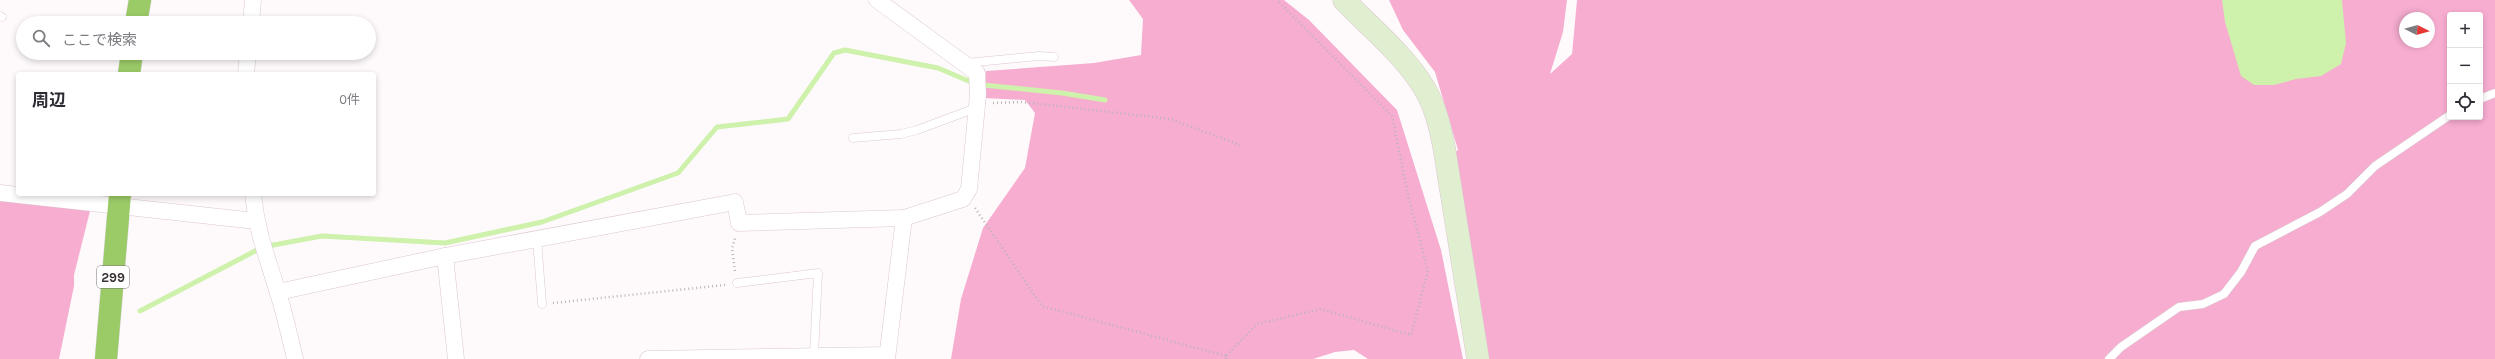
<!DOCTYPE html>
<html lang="ja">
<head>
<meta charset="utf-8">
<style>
  :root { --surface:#fff; --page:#f7f7f7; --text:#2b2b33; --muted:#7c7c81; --line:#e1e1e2 }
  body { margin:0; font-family:Karla,"Noto Sans JP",sans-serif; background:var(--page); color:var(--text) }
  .controls { position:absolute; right:12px; top:12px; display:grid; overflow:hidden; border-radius:4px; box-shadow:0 2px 6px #0003 }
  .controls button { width:36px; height:36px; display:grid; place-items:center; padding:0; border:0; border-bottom:1px solid var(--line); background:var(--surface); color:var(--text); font:20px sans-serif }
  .compass { position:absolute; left:2399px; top:12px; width:36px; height:36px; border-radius:50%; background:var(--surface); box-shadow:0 2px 6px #0003; rotate:96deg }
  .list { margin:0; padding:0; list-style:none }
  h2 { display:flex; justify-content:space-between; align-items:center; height:52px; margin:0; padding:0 16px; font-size:17px }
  h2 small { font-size:13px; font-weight:400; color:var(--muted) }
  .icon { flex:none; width:22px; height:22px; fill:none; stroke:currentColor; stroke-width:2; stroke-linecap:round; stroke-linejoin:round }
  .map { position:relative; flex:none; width:2495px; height:359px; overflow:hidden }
  .search { position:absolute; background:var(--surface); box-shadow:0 2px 6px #0003; left:16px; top:16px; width:360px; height:44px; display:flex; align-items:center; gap:10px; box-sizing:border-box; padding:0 14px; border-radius:22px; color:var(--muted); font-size:15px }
  .panel { position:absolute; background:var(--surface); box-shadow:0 2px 6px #0003; left:16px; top:72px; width:360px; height:124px; border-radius:4px }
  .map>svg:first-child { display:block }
</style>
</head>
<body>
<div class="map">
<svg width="2495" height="359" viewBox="0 0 2495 359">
  <rect width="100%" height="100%" fill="#fefafc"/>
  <g fill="#f7add0" fill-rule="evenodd">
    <polygon points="1129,0 1284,0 1309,20 1397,110 1441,250 1463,359 1368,359 1354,350 1335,352 1313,359 951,359 961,299 983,228 1025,168 1035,113 1025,100 984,98 986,71 1094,63 1141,55 1143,19"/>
    <path d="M1389,0h178l-4,32 -13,42 22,-20 5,-54h918v359h-1021l-32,-197 16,-12 -23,-78 -32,-42zM2450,15h30v102h-30zM2405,18h24v24h-24z"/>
    <polygon points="0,200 90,211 74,275 74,286 59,359 0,359"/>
  </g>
  <polygon fill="#cef1ab" points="2222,0 2342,0 2346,43 2341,64 2321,76 2296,79 2274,85 2254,85 2241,76 2225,22"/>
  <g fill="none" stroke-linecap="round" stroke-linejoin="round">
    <g stroke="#cef1ab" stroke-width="5">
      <polyline points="983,85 1062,93 1105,100"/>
      <polyline points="268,246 322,236 445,243 542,222 678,173 717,127 788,119 834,53 845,50 938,68 971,82"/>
      <polyline points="140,311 257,250"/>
    </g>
    <defs>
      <g id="lane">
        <polyline points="0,16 2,17"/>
        <polyline points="966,63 1039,56 1054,57"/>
        <polyline points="2480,99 2495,93"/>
        <polyline points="853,138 901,134 917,130 976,108"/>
        <polyline points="537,239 542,304"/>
        <polyline points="737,283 818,273 814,355"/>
        <polyline points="2109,359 2121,347 2179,307 2203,304 2224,294 2241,272 2255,246 2320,212 2347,194 2375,166 2450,115"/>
      </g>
      <g id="street">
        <polyline points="877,0 977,73 978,95 969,189 963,199 904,218 887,359"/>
        <polyline points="251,23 253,0"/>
        <polyline points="246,74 248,53"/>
        <polyline points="0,193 256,221"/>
        <path d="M253,194c4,39 14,62 25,99 7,22 12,44 17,66"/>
        <polyline points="445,256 456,359"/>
        <polyline points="278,292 445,256 735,202 739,223 904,218"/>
        <polyline points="648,359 887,355"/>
      </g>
      <path id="secondary" d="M1344,0c26,27 59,54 79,86 12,19 17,40 21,61l34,212"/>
      <g id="highway">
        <polyline points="136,23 140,0"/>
        <polyline points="129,74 132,53"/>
        <polyline points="106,359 120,194"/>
      </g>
    </defs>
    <use href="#lane" stroke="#dcc7d0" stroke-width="9"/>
    <use href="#street" stroke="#dcc7d0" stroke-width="17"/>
    <use href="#secondary" stroke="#dcc7d0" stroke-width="23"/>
    <use href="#highway" stroke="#d8d6d7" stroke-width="23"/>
    <g stroke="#bab4b7" stroke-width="2.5" stroke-dasharray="1 3" stroke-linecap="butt">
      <polyline points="993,103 1022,102 1170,119 1243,146"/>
      <polyline points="975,208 1042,306 1226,356"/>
      <polyline points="735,271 732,249 735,238"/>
      <polyline points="553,303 725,285"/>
      <polyline points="1226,359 1226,356 1257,324 1321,309 1411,335 1428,271 1408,195 1392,116 1277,0"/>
    </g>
    <use href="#lane" stroke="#fff" stroke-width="8"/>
    <use href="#street" stroke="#fff" stroke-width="16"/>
    <use href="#secondary" stroke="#e1efd1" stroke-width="22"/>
    <use href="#highway" stroke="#9bcb67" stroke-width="22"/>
  </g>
  <g text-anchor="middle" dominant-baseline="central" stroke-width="3" stroke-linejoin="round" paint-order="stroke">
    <rect fill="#fff" stroke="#767072" stroke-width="1" x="97" y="266" width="32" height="22" rx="3"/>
    <g font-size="13" font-weight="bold" fill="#3b3236">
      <text x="113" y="277">299</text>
    </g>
  </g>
</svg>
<div class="controls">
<button>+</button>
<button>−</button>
<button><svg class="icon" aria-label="locate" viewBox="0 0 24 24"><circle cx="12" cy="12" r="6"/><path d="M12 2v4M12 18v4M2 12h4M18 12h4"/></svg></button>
</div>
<svg class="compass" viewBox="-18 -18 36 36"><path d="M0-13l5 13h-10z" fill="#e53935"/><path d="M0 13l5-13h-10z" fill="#7c7c81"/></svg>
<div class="search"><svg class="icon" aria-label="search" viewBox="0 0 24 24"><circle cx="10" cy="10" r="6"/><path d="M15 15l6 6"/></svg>ここで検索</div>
<section class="panel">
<h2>周辺<small>0件</small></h2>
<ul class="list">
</ul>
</section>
</div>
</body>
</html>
